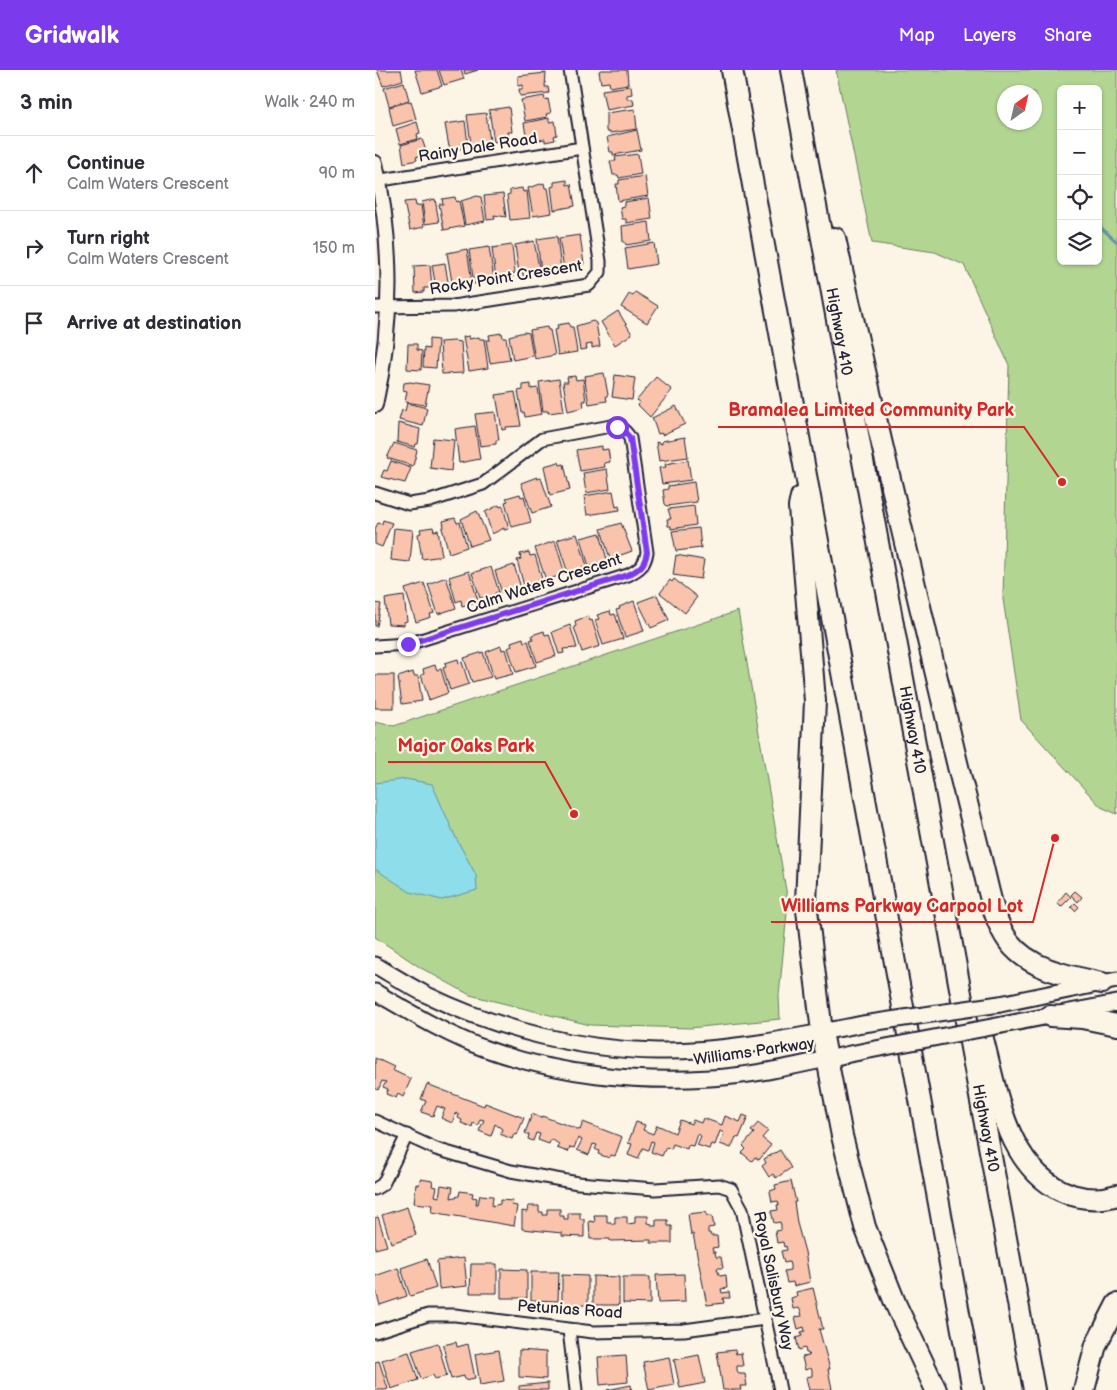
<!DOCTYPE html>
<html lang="en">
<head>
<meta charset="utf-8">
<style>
  :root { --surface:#fff; --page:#f2f2f3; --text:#2b2b33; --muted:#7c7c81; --line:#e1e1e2; --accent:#7c3aed }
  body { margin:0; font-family:"Balsamiq Sans",sans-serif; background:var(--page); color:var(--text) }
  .controls { position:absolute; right:15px; top:15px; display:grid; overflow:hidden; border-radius:8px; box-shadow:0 1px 4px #0004 }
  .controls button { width:45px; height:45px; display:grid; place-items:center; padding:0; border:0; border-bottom:1px solid var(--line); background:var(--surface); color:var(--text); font:25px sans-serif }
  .compass { position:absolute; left:622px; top:15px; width:45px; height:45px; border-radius:50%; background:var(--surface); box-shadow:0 1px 4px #0004; rotate:34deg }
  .stop { position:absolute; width:15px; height:15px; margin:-11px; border:4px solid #7c3aed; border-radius:50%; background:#fff }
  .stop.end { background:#7c3aed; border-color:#fff; box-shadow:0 1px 5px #0008 }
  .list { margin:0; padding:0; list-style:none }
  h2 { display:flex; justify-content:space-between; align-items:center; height:65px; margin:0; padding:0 20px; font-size:21px }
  h2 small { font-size:16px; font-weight:400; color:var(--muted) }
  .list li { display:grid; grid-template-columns:32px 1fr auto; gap:15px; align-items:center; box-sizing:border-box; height:75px; padding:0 20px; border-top:1px solid var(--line) }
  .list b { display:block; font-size:19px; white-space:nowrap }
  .list p { margin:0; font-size:16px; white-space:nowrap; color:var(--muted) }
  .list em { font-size:16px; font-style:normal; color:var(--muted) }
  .icon { flex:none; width:28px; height:28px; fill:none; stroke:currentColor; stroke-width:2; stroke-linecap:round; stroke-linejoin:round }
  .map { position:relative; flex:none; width:742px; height:1320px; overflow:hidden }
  header { display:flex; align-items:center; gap:30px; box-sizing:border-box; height:70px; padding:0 25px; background:var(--accent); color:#fff }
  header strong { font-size:24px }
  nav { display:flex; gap:28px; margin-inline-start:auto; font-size:18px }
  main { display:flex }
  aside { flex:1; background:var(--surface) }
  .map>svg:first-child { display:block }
</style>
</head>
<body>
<header>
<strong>Gridwalk</strong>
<nav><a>Map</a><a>Layers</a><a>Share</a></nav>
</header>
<main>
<aside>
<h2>3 min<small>Walk · 240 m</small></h2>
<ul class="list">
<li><svg class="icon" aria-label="ahead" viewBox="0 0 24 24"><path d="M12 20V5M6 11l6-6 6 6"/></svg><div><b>Continue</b><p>Calm Waters Crescent</p></div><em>90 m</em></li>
<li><svg class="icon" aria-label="right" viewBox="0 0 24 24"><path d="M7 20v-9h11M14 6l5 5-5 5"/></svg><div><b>Turn right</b><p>Calm Waters Crescent</p></div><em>150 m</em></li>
<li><svg class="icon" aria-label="arrive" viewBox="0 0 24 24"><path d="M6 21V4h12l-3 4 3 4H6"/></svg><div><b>Arrive at destination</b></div></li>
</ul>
</aside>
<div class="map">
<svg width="742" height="1320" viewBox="0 0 742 1320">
  <rect width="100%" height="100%" fill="#fcf5e5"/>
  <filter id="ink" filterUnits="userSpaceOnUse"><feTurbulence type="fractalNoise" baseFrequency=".02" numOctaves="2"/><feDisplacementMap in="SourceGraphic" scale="10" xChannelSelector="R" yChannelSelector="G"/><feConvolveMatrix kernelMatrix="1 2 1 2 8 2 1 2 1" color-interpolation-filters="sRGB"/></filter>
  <g filter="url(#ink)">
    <g fill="#b2d691" stroke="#6a7c66" fill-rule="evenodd">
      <path d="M461,0h281v744l-16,-7 -80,-87 -18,-121 6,-234 -45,-100 -29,-13 -63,-9zM686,19h37v172h-37zM630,22h30v30h-30z"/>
      <polygon points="363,541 413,832 404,926 405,949 315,958 215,955 95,925 46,898 0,867 0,652 19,656"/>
    </g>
    <polygon fill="#8dddea" stroke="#6292a4" points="31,709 57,714 81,768 101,805 102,820 67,830 35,822 0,799 0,713"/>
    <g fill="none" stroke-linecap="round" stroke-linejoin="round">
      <polyline stroke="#6292a4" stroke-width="3" points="723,155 742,172"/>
    </g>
    <g fill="#f9c4ab" stroke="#22223b">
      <polygon points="2,0 26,0 28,10 8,16"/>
      <polygon points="40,0 62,0 67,16 47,22"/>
      <polygon points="64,0 86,0 89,9 69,15"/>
      <polygon points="89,0 103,0 90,4"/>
      <polygon points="227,0 252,0 253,14 235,17 234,12 226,13 224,1"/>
      <polygon points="171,3 170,17 173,17 174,23 145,26 144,19 148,19 148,15 143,16 143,6"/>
      <polygon points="29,12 34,30 14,36 9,18"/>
      <polygon points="256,16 257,24 252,25 252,29 258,29 259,35 231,40 227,20"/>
      <polygon points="169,26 170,30 173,29 176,43 171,44 172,47 150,51 146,30"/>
      <polygon points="36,31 41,49 18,56 14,37"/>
      <polygon points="134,37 137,62 133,62 134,68 119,72 114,40"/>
      <polygon points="260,39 262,59 235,63 231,61 231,43"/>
      <polygon points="111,43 115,71 112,71 112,73 96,74 92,45"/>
      <polygon points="174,48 174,52 180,51 182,65 179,66 180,70 170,72 170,69 152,72 149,53"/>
      <polygon points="90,51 93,74 90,75 90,78 78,80 77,77 74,77 70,54"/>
      <polygon points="42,52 45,63 42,64 43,69 25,74 21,59"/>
      <polygon points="262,60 266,80 238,85 238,82 235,82 232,67"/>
      <polygon points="47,69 52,84 41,87 42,90 29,93 26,75"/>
      <polygon points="263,84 266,104 244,108 243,105 238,105 235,91 241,91 240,87"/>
      <polygon points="270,106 273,126 243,131 241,114 244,114 244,110"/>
      <polygon points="192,110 192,115 196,114 200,136 179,140 176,117 179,116 179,112"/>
      <polygon points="169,113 170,118 173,118 177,143 158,146 153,118"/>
      <polygon points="147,118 148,122 152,121 155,148 135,150 132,125 135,124 135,120"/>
      <polygon points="128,124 131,147 119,145 120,149 112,150 109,126"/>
      <polygon points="102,126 106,127 110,151 90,155 86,131"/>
      <polygon points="80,127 81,132 84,131 89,156 69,160 64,134 68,134 67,129"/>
      <polygon points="274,128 277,149 251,153 251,149 247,149 245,137 249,136 249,132"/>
      <polygon points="60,129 64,152 50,154 47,132"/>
      <polygon points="40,131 41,136 46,135 49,157 35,160 29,132"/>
      <polygon points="274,152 276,171 251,175 250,172 248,172 247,156"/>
      <polygon points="205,165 209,194 189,199 184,168"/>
      <polygon points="182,166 186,200 166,202 162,169"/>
      <polygon points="159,171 165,203 148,206 148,202 144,203 140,175"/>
      <polygon points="279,173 282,194 253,199 250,178"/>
      <polygon points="137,175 140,203 137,204 138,207 121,209 117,178"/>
      <polygon points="114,177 119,209 99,214 94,180"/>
      <polygon points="92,179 97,213 81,214 80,211 77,212 72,183"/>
      <polygon points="70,193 74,218 66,220 66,217 61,218 57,195"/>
      <polygon points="55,195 57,218 49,218 49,222 40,223 39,196"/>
      <polygon points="260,222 283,236 272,253 246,237 254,224 258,226"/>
      <polygon points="243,241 257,264 240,275 226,252"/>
      <polygon points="218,251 221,253 225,276 217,278 217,274 211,275 212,279 205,280 201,256"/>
      <polygon points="194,253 195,257 198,257 202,282 183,285 179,260 183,259 182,255"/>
      <polygon points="172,257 173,260 175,260 180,285 160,289 155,260"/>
      <polygon points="149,262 154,263 158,286 138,290 134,266"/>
      <polygon points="127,263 128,268 131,268 135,290 115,293 111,270 115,270 114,265"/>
      <polygon points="94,266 94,269 104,267 105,269 109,269 113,298 94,301 88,267"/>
      <polygon points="54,269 63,270 61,298 48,297 49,278 54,279"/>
      <polygon points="79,271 86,272 88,303 67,304 65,272"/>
      <polygon points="33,274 42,274 42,280 47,281 46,300 32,299"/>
      <polygon points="229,303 233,325 231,326 232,331 214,334 209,306"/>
      <polygon points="240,305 260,308 257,330 237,327"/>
      <polygon points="200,306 201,310 208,309 211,331 208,331 209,337 193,341 188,312 193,312 192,307"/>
      <polygon points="281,307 297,320 275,347 263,335 265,332 262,330"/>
      <polygon points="184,309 189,341 173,343 173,341 168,341 164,312"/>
      <polygon points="35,312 54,315 50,335 30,332 32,321 28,320 29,313"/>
      <polygon points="156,314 156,319 163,318 167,344 150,347 149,342 147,343 143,321 148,320 148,315"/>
      <polygon points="140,322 146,356 131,357 131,359 127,360 121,325"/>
      <polygon points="32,333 52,338 48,356 24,350 27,340 30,341"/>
      <polygon points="301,336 310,354 287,365 286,363 283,364 277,348"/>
      <polygon points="120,342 124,370 121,370 121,374 105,376 100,344"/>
      <polygon points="23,353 45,359 43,374 41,374 40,377 22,372"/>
      <polygon points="100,356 105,389 84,393 80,359"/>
      <polygon points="310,367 313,387 284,391 281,372 287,374 287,371"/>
      <polygon points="58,368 79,370 76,401 55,398"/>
      <polygon points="19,373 42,380 38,396 12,388"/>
      <polygon points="227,376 227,380 233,379 235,392 229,393 230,397 205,401 201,380"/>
      <polygon points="313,390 316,410 287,414 284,398 291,397 290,394"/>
      <polygon points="16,391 36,398 30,413 6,407 9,400 12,401"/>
      <polygon points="184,392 185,395 189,394 195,420 175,425 169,396"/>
      <polygon points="232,399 235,419 211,423 208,403"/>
      <polygon points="162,407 162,409 166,408 176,437 157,443 146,413"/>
      <polygon points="319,412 322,432 292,436 290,434 288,420 293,419 293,416"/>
      <polygon points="238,421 241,437 244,436 245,440 212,445 209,426"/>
      <polygon points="145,424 146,427 149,426 156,452 137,457 130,432 133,431 131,428"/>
      <polygon points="124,435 125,437 128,436 134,459 129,460 129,458 117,464 110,442"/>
      <polygon points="319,436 321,455 296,459 296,456 293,456 292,449 296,449 293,439"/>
      <polygon points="102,441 114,470 95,476 86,449"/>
      <polygon points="80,448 82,453 85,452 92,477 74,483 67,458 69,457 68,451"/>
      <polygon points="8,450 17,453 7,477 0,474 0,459 3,453 7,454"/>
      <polygon points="246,453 257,481 235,489 226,459"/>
      <polygon points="58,457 59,461 63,460 67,486 47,489 43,464 46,463 45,459"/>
      <polygon points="19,458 38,460 35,492 16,490"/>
      <polygon points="324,458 326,478 301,481 297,461"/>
      <polygon points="225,463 232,490 214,497 206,468"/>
      <polygon points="202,464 212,496 193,503 182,470"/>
      <polygon points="180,471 190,504 171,510 160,478"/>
      <polygon points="154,482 155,486 160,485 167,509 149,516 142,490 146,489 145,484"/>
      <polygon points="301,485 329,490 326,509 298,505"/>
      <polygon points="139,495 146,518 127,523 120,501"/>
      <polygon points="116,497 124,522 120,523 121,526 105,528 97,503"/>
      <polygon points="94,501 103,531 87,536 86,530 81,532 74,507"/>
      <polygon points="71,507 81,538 63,544 53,514"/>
      <polygon points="299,509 322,527 310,543 285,523 295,510 297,512"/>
      <polygon points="49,513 59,543 55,544 56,547 41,552 30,519"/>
      <polygon points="282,525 294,550 276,558 263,532"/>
      <polygon points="29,526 32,551 29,552 29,555 13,554 10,529"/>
      <polygon points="259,531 269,561 250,567 241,540 245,539 244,537"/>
      <polygon points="0,533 6,534 2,556 0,556"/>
      <polygon points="235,541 236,545 240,544 248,569 228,575 220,550 224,549 222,545"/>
      <polygon points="213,546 215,551 217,550 225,576 207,582 199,557 201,556 200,551"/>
      <polygon points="195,555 202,578 188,579 189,583 184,584 177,562"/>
      <polygon points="169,561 170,565 174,564 181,586 162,592 155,570 158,569 157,565"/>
      <polygon points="148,568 149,572 153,571 161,596 141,602 133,578 137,576 136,572"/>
      <polygon points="126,576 127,580 131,579 138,604 119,609 111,582"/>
      <polygon points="108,582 116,607 97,612 89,588"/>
      <polygon points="83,589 84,593 87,592 94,614 75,620 68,598 71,597 70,593"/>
      <polygon points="60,595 62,600 66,599 73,623 54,630 46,605 49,604 48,599"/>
      <polygon points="38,602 39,606 43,606 47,631 27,634 23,607"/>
      <rect x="0" y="605" width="19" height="33"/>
      <polygon points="700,821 707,827 703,832 696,825"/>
      <polygon points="691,822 696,827 686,837 682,833"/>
      <polygon points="700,833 704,837 700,841 696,837"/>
      <polygon points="0,988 19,997 17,1000 36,1009 28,1027 23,1024 21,1028 11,1024 13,1019 8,1017 11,1012 7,1011 3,1020 0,1018"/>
      <polygon points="52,1014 109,1036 110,1033 149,1048 142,1065 139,1064 137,1069 125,1064 127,1059 120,1054 116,1066 104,1061 109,1050 105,1049 103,1055 98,1053 97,1057 86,1053 87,1050 83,1048 84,1045 81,1043 77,1053 66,1048 70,1039 62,1036 58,1046 46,1042 51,1031 46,1029"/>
      <polygon points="157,1044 166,1048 167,1046 205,1060 208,1052 247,1067 240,1086 236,1085 234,1088 223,1084 224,1081 220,1079 222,1075 218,1074 214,1085 202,1080 207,1070 203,1068 199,1078 195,1077 193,1082 182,1078 184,1074 176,1069 174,1074 163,1070 165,1064 161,1063 158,1071 153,1069 154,1065 150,1063"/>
      <polygon points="368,1045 373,1047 364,1068 361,1067 356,1078 345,1074 349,1063 345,1061 340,1075 336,1074 334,1079 322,1075 326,1066 322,1064 318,1076 313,1075 312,1079 298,1074 296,1079 291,1077 287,1086 276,1082 279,1072 276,1071 273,1080 268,1078 263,1089 253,1085 257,1074 253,1073 261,1052 270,1055 268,1060 278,1064 282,1055 300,1063 305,1050 316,1054 318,1050 326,1053 328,1048 347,1055 350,1046 365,1052"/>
      <polygon points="383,1053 393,1061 387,1068 396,1075 384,1090 380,1087 377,1091 367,1083 371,1079 368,1076 379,1063 376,1061"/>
      <polygon points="405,1080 416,1098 401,1108 398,1104 394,1107 387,1096 391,1093 389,1089"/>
      <polygon points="45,1109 58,1111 57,1116 62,1117 60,1126 64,1127 66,1115 78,1117 76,1128 84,1126 85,1121 98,1123 97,1127 102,1128 101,1134 103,1134 105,1125 118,1126 117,1136 125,1134 125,1130 138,1131 137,1135 142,1136 139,1156 57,1142 58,1135 39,1133 41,1114 44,1115"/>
      <polygon points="416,1111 421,1132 419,1132 422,1153 430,1182 435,1212 419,1216 418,1212 412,1213 409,1201 415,1200 415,1195 414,1192 409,1193 406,1181 412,1180 411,1176 409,1177 408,1172 402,1173 400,1161 406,1160 406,1155 405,1152 399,1153 396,1141 403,1140 402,1135 404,1135 403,1131 397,1132 395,1121 401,1119 400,1115"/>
      <polygon points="153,1136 164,1136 164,1142 168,1142 168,1145 172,1145 172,1139 185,1139 185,1146 189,1146 189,1149 193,1149 193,1143 205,1143 205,1149 209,1149 209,1167 187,1166 187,1163 147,1159 147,1141 152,1142"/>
      <polygon points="32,1137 41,1165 16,1173 7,1145"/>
      <polygon points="331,1142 332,1146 337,1146 339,1157 333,1158 333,1163 335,1163 336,1166 342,1166 343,1177 337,1178 338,1182 340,1182 341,1187 346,1187 348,1198 342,1198 343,1202 345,1206 351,1205 352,1218 346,1219 347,1223 354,1222 355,1228 348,1228 349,1233 332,1235 318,1164 316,1165 313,1144"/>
      <polygon points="219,1145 232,1145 232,1152 236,1152 236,1154 240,1154 240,1147 252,1147 252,1154 260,1153 260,1146 273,1146 273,1153 277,1154 277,1156 281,1156 281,1150 293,1150 293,1156 297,1156 297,1173 276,1173 276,1170 235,1171 235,1169 215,1169 214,1151 220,1152"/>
      <polygon points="3,1147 12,1176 0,1179 0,1148"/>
      <polygon points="89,1188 92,1216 64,1219 62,1191"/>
      <polygon points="52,1189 61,1218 35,1226 26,1198"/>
      <polygon points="96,1194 122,1194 122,1223 95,1223"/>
      <polygon points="23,1198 32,1226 5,1235 0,1218 0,1206"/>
      <polygon points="126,1199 152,1200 152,1228 126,1228"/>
      <polygon points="156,1202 184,1202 183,1231 156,1230"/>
      <polygon points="309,1204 310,1232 283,1233 281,1205"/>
      <polygon points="187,1205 213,1206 213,1235 187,1235"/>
      <polygon points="218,1206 244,1207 244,1235 218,1235"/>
      <polygon points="248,1207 275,1207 275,1234 248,1233"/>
      <polygon points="438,1218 448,1259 444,1259 455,1299 453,1299 457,1319 454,1320 434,1320 431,1307 437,1306 437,1301 436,1298 430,1300 427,1287 434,1286 433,1283 431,1283 430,1278 424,1280 421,1268 427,1266 426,1262 430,1261 429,1257 423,1259 420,1247 427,1246 426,1242 424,1238 418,1239 416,1228 422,1226 421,1222"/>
      <polygon points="81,1272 82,1277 93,1274 100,1308 90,1310 89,1306 76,1309 68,1275"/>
      <polygon points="63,1273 72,1306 60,1309 58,1305 46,1309 37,1281"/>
      <polygon points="124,1280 129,1311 105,1315 100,1284"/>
      <polygon points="144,1280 171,1282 171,1309 144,1307"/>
      <polygon points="360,1280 361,1284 366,1283 368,1296 362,1296 362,1300 364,1304 370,1304 372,1316 365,1316 366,1320 348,1320 342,1282"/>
      <polygon points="34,1282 43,1310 16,1319 7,1290"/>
      <polygon points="251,1285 253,1312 225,1315 223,1287"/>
      <polygon points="324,1285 330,1313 305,1318 299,1290"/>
      <polygon points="294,1287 299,1315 274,1320 268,1292"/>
      <polygon points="4,1291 13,1319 10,1320 0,1320 0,1292"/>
      <polygon points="173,1313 173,1320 144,1320 144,1316"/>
      <polygon points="256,1315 257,1320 232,1320"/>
    </g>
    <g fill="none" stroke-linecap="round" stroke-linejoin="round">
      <defs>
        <g id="minor">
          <polyline points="0,111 207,78"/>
          <polyline points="0,237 78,236 214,215 225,202 225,191 195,0"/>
          <path d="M0,423l34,11 21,-3 53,-17 59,-45 69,-13c10,1 14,4 19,12l17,114c-2,13 -7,17 -19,23l-220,69 -33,2"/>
          <polyline points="0,1051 61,1079 136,1101 203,1113 280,1119 344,1115 356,1119 367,1139 405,1320"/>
          <polyline points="0,1119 8,1114 32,1065"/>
          <polyline points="194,1260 201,1320"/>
          <polyline points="0,1262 53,1245 80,1245 218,1262 309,1260 390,1249"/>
        </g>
        <path id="tertiary" d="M0,93c18,79 18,163 0,242"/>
        <g id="secondary">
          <path d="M0,895c17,10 34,21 52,30 70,34 153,55 230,56 69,1 139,-14 206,-27"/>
          <path d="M0,922c36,21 72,43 111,57 70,25 150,34 224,29 54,-3 107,-18 160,-28"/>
          <polyline points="625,934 742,910"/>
          <polyline points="627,955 742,933"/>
        </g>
        <g id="motorway">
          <polyline points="357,0 598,1320"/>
          <path id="s1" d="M416,0l243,1320"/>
          <path d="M460,168c38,172 79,344 120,516 9,38 19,76 28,113 6,24 11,55 26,75 21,28 61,34 93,41"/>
          <polyline points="426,427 424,437 440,631 431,832 447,962 467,1066 490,1157 521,1235 561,1320"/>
          <polyline points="675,946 707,948 742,955"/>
          <path d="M607,965c15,56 25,139 90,160 14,4 30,5 45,0"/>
          <polyline points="709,1320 721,1275 742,1234"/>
        </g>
      </defs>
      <use href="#minor" stroke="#22223b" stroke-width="15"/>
      <use href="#tertiary" stroke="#22223b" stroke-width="18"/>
      <use href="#secondary" stroke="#22223b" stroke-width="19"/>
      <use href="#motorway" stroke="#22223b" stroke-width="24"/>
      <use href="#minor" stroke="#fcf5e5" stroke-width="11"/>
      <use href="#tertiary" stroke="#fcf5e5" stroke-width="14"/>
      <use href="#secondary" stroke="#fcf5e5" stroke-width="15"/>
      <use href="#motorway" stroke="#fcf5e5" stroke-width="20"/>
      <defs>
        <g id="secondary-bridge">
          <polyline points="488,954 625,934"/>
          <polyline points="495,980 627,955"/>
        </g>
      </defs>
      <use href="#secondary-bridge" stroke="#22223b" stroke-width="19" stroke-linecap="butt"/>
      <use href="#secondary-bridge" stroke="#fcf5e5" stroke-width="15"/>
    </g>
  </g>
  <g fill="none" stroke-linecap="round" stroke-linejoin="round" filter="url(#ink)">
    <path stroke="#7c3aed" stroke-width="6" d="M33,574l220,-69c12,-6 17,-10 19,-23l-17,-114 -8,-9 -5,-2"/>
  </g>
  <g text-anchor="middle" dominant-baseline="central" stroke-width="4.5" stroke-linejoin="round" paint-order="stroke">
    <g font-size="16" fill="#22223b" stroke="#fcf5e5">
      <text transform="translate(103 78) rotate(-9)">Rainy Dale Road</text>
      <text transform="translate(131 208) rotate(-9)">Rocky Point Crescent</text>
      <text stroke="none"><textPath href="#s1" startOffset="266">Highway 410</textPath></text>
      <text transform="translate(169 514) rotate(-18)">Calm Waters Crescent</text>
      <text stroke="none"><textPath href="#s1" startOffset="671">Highway 410</textPath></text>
      <text transform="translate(379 982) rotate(-8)">Williams Parkway</text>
      <text stroke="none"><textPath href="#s1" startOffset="1076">Highway 410</textPath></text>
      <text transform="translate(398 1211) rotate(78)">Royal Salisbury Way</text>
      <text transform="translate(195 1240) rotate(4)">Petunias Road</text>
    </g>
  </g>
  <path fill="none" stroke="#d62828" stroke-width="2" d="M687 412L649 357H343M199 744L170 692H13M680 768L658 852H396"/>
  <g fill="#d62828" stroke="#fcf5e5" stroke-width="2">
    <circle cx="687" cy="412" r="5"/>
    <circle cx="199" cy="744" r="5"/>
    <circle cx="680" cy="768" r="5"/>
  </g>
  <g font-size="18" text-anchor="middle" font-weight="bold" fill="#d62828" stroke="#fcf5e5" stroke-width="4.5" stroke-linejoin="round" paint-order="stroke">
    <text x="496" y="346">Bramalea Limited Community Park</text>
    <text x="91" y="682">Major Oaks Park</text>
    <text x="527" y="842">Williams Parkway Carpool Lot</text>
  </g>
</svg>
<div class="controls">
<button>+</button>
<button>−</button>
<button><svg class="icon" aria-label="locate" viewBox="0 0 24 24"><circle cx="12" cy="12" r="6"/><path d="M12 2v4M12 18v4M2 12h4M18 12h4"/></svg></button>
<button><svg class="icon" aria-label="layers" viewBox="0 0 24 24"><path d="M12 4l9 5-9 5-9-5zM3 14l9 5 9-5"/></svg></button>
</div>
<svg class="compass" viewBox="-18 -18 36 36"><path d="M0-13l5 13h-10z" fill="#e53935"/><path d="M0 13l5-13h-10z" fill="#7c7c81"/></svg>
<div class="stop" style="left:242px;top:357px"></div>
<div class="stop end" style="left:33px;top:574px"></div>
</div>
</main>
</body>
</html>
